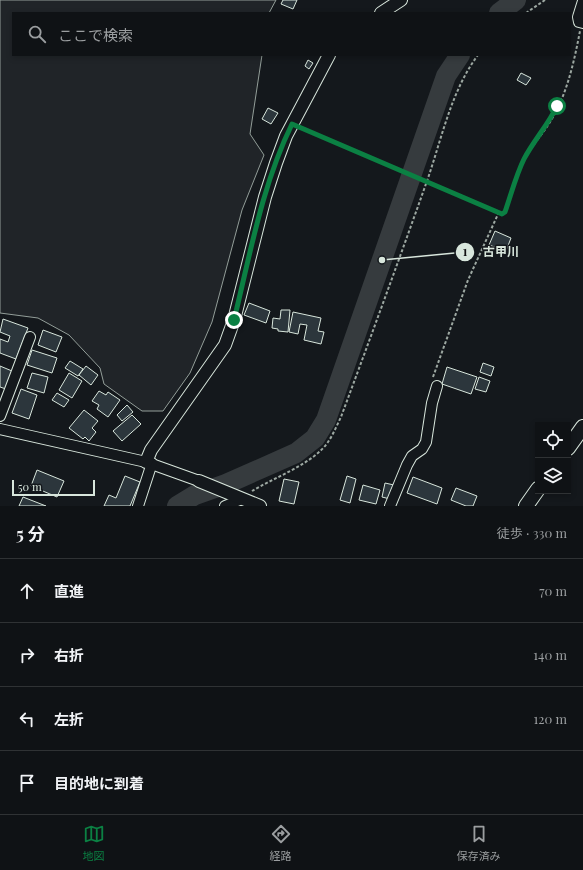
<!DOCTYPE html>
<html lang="ja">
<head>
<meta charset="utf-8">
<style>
  :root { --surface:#0f1215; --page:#1d2022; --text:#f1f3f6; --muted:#9b9ea0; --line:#2f3234; --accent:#0b8043 }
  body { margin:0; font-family:"Playfair Display","Noto Sans JP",serif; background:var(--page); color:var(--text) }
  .controls { position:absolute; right:12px; bottom:12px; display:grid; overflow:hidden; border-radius:0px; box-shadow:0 2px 6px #0003 }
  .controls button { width:36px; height:36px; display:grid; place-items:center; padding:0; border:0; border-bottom:1px solid var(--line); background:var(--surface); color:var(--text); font:20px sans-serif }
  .scale { position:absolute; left:12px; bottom:10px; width:83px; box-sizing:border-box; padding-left:4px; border:2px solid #d8e6dc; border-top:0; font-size:11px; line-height:14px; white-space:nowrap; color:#d8e6dc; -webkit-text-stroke:3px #14181c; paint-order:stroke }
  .stop { position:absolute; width:12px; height:12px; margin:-9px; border:3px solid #0b8043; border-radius:50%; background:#fff }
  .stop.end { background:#0b8043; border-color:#fff; box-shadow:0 1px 4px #0008 }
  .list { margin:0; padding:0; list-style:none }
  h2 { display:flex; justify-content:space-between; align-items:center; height:52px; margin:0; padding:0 16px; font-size:17px }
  h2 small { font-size:13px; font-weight:400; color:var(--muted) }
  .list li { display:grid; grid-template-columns:26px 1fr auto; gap:12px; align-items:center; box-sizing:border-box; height:64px; padding:0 16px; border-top:1px solid var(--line) }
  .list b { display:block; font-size:15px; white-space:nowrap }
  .list em { font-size:13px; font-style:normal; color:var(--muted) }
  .icon { flex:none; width:22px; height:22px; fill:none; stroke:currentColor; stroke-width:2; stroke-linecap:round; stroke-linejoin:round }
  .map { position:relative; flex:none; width:583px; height:506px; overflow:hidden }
  .search { position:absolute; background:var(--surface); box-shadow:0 2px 6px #0003; left:12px; right:12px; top:12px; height:44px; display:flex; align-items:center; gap:10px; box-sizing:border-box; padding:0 14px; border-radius:0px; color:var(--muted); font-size:15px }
  .sheet { height:308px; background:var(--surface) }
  nav { display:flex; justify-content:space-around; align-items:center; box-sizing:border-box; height:56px; border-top:1px solid var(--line); background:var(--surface); font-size:11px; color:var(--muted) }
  nav a { display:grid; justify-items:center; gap:2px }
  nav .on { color:var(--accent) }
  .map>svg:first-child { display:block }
</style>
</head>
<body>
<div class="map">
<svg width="583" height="506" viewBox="0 0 583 506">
  <rect width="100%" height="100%" fill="#14181c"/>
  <polygon fill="#202428" stroke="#939e99" points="0,0 276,0 269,13 13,13 13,55 262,55 250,134 264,155 242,210 212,322 190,373 163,411 142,411 104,384 100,368 69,335 38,318 0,313"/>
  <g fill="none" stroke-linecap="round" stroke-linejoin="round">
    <g stroke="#363b3e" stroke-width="20">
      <polyline points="499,13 516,0"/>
      <polyline points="177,506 195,495 226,484 296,453 315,438 326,420 446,76 460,55"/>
    </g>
  </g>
  <g fill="#2c363c" stroke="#d8e6dc">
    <polygon points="283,0 297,0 293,9 281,4"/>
    <polygon points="308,60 313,63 309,69 305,66"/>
    <polygon points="521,73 531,78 526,85 517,80"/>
    <polygon points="268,108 278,113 271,124 262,119"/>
    <polygon points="495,231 511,238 506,251 489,245"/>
    <polygon points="249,303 270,311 266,323 244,315"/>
    <polygon points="281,310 290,310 288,332 278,331 278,329 272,328 273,318 280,319"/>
    <polygon points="293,312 321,318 318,331 324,332 321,344 304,340 307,325 300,324 298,334 289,332"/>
    <polygon points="3,319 28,328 16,359 0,353 0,339 8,342 10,336 0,332"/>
    <polygon points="43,330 62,337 56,352 38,345"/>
    <polygon points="32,350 57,358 52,373 27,365"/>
    <polygon points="70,361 83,369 78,376 65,368"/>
    <polygon points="483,363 494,367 491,376 480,372"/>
    <polygon points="0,366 12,371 6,389 0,387"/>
    <polygon points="86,366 98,375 91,385 79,375"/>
    <polygon points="447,367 477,377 471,394 442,384"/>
    <polygon points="32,373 48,377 44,393 27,388"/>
    <polygon points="69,373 82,381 72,398 59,390"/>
    <polygon points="479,377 490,381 486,392 475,389"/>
    <polygon points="21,389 37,395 29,419 12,413"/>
    <polygon points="99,391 106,395 108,392 120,400 108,417 97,409 99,405 92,401"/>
    <polygon points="57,393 69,400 64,407 52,400"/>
    <polygon points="127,405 133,412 122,421 117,415"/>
    <polygon points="84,410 98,421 92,428 96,432 89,441 85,437 83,439 69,428"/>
    <polygon points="132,415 141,424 122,441 113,431"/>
    <polygon points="37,470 64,481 57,497 31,486"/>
    <polygon points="125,476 140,482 130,506 104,506 109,495 116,498"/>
    <polygon points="347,476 356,479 350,503 340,500"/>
    <polygon points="413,477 442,488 437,504 407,493"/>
    <polygon points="284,479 299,482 294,504 279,501"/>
    <polygon points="385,483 394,485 390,499 382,497"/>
    <polygon points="363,485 380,490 376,504 359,500"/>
    <polygon points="456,488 477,496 473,506 466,506 451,500"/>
    <polygon points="23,497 46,506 19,506"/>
  </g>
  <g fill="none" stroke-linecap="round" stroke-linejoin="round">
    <defs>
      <g id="minor">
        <polyline points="583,1 578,17 579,22 583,23"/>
        <polyline points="0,416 30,337"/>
        <polyline points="0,429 146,462 199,481"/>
        <polyline points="138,506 152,463"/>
        <polyline points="225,506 242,499"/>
        <polyline points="390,506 407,465 412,456 422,449 426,442 432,403 437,386"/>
      </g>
      <g id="tertiary">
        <polyline points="381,13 401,0"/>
        <polyline points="146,462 151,450 225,345 234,320 265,197 276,163 286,136 329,55"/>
        <polyline points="199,481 260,506"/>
      </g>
      <g id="secondary">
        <polyline points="568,448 583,427"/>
        <polyline points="526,506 538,489"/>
      </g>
    </defs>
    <use href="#minor" stroke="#d8e6dc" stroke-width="12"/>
    <use href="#tertiary" stroke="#d8e6dc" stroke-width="14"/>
    <use href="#secondary" stroke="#d8e6dc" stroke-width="16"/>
    <g stroke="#9da8a2" stroke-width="2" stroke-dasharray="3 2" stroke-linecap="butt">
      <polyline points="526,13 545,0"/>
      <path d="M303,128l199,86 3,-2c6,-17 11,-36 19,-52 7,-14 18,-25 26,-38 17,-27 24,-60 30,-91"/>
      <polyline points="433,377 468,280 499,212"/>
      <path d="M252,491c23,-14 61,-27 76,-49 5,-7 9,-17 13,-25 29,-78 58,-157 86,-236 15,-43 24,-90 51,-126"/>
    </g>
    <use href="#minor" stroke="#14181c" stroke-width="10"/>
    <use href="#tertiary" stroke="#14181c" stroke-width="12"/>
    <use href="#secondary" stroke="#14181c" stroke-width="14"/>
  </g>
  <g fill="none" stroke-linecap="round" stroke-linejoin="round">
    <path stroke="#0b8043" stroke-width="5" d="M234,320c16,-65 28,-135 58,-196l210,90 3,-2c6,-17 11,-37 19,-53 10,-19 24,-34 33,-53"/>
  </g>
  <path fill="none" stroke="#d8e6dc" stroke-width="1.5" d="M382 260L465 252"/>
  <g fill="#d8e6dc" stroke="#14181c" stroke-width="1.5">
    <circle cx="382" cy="260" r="4"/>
    <circle cx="465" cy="252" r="10"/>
  </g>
  <g font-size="12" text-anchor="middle" font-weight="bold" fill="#111">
    <text x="465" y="256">1</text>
  </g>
  <g font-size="12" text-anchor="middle" font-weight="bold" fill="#d8e6dc" stroke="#14181c" stroke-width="3" stroke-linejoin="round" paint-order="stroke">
    <text x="501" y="256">古甲川</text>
  </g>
</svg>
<div class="controls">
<button><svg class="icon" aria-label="locate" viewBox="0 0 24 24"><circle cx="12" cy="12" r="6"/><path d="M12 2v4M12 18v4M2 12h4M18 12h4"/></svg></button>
<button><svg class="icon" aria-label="layers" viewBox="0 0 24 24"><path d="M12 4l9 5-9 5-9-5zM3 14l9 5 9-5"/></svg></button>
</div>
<div class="scale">50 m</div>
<div class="stop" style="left:557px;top:106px"></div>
<div class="stop end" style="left:234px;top:320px"></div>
<div class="search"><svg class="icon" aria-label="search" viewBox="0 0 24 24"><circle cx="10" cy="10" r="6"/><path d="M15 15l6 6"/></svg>ここで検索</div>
</div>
<section class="sheet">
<h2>5 分<small>徒歩 · 330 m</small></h2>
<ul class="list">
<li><svg class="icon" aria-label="ahead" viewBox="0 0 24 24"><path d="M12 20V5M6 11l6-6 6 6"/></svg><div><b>直進</b></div><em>70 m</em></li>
<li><svg class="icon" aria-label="right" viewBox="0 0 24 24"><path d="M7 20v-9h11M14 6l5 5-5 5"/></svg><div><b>右折</b></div><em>140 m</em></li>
<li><svg class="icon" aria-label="left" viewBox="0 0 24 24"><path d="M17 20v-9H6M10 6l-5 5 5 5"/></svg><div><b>左折</b></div><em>120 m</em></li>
<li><svg class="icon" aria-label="arrive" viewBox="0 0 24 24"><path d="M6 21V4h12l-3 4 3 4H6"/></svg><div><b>目的地に到着</b></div></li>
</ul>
</section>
<nav>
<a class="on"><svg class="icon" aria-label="map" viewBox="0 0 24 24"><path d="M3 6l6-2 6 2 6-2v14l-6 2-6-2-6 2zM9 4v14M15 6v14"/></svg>地図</a>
<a><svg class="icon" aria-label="directions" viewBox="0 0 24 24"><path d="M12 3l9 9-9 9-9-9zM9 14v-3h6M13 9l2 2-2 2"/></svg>経路</a>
<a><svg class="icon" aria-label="saved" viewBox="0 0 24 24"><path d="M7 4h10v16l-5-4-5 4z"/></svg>保存済み</a>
</nav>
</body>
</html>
